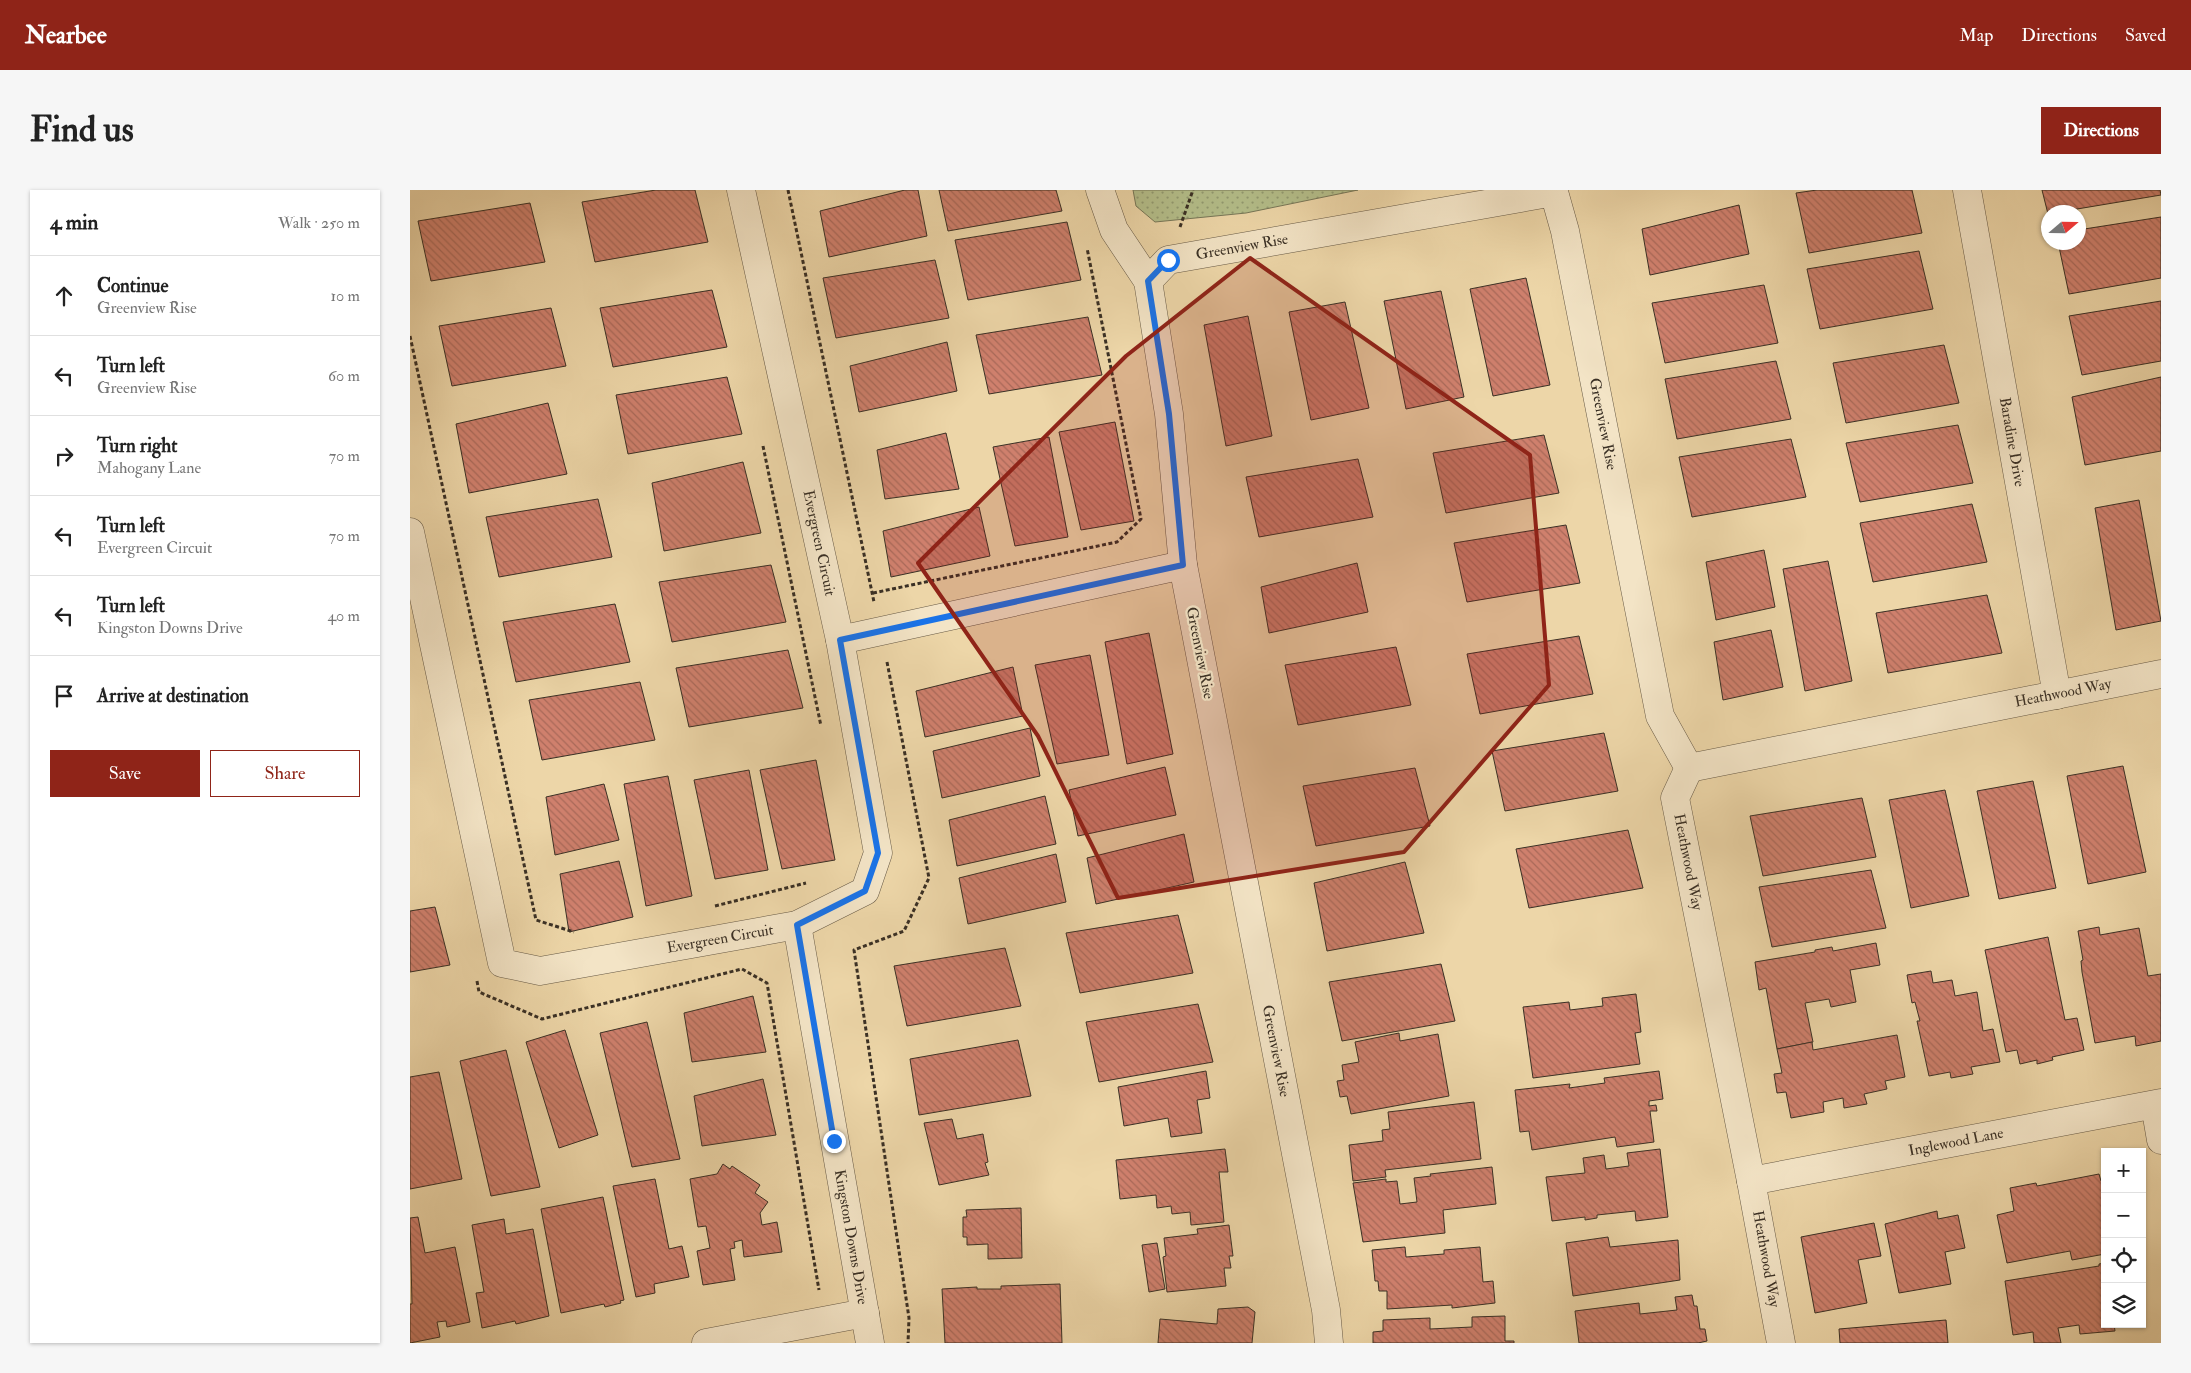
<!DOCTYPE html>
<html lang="en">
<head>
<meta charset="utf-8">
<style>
  :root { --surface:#fff; --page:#f6f6f6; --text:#222; --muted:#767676; --line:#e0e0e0; --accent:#8f2418 }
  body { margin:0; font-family:"IM FELL Double Pica",serif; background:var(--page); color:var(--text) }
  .controls { position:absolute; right:15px; bottom:15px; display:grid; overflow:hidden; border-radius:0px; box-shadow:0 1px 4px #0004 }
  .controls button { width:45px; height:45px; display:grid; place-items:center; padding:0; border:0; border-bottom:1px solid var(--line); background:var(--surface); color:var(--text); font:25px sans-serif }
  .compass { position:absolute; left:1631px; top:15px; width:45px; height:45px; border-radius:50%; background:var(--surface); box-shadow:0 1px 4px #0004; rotate:70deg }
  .stop { position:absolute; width:15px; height:15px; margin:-11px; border:4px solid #1a73e8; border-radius:50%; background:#fff }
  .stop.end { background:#1a73e8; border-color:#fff; box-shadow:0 1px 5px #0008 }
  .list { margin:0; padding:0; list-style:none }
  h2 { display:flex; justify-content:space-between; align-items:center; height:65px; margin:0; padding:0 20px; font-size:21px }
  h2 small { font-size:16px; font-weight:400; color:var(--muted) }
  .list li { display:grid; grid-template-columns:32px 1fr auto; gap:15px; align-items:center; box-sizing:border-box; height:80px; padding:0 20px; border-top:1px solid var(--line) }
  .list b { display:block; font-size:19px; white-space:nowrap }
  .list p { margin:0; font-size:16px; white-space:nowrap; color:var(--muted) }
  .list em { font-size:16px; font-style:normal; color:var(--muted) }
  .actions { display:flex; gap:10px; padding:15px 20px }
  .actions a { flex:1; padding:11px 0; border:1px solid var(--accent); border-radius:0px; text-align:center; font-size:18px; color:var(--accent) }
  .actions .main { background:var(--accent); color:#fff }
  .icon { flex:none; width:28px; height:28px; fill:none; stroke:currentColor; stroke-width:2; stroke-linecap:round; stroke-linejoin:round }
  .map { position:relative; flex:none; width:1751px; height:1153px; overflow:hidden; border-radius:0px }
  header { display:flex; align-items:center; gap:30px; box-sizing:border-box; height:70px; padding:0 25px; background:var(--accent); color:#fff }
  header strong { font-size:24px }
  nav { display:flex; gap:28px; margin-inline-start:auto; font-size:18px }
  .intro { display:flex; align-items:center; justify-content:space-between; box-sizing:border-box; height:120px; padding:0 30px }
  h1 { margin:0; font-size:35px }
  .button { padding:12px 22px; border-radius:0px; background:var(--accent); color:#fff; font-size:18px; font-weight:700 }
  main { display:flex; gap:30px; padding:0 30px }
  aside { flex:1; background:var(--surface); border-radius:0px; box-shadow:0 1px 4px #0004 }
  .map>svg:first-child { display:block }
</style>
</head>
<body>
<header>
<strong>Nearbee</strong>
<nav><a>Map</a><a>Directions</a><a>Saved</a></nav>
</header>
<div class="intro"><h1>Find us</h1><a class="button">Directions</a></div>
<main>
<aside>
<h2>4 min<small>Walk · 250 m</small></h2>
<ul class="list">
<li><svg class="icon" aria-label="ahead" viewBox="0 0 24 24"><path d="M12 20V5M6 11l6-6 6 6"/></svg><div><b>Continue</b><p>Greenview Rise</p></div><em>10 m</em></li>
<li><svg class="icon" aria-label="left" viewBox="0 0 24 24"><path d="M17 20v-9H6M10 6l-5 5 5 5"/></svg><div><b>Turn left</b><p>Greenview Rise</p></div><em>60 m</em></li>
<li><svg class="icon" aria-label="right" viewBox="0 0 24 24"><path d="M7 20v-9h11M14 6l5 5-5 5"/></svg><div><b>Turn right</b><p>Mahogany Lane</p></div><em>70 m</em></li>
<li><svg class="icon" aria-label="left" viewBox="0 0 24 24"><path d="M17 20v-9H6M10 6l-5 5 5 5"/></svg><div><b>Turn left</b><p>Evergreen Circuit</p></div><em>70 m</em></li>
<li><svg class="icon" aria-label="left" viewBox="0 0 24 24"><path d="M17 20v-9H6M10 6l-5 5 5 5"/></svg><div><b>Turn left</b><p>Kingston Downs Drive</p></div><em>40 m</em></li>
<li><svg class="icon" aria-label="arrive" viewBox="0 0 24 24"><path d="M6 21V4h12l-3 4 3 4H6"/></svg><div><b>Arrive at destination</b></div></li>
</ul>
<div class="actions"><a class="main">Save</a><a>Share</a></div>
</aside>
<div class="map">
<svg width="1751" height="1153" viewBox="0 0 1751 1153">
  <defs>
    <pattern id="park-dots" width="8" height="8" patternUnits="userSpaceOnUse" patternTransform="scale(1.25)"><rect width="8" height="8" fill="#b4be8a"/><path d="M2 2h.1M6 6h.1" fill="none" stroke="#939b71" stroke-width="1.8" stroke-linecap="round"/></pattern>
    <pattern id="building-back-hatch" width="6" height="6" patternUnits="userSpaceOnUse" patternTransform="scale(1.25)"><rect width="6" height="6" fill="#cf806d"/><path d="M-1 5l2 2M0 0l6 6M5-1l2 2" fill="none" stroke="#a96959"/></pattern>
  </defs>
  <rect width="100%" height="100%" fill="#edd6a8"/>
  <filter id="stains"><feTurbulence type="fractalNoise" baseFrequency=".004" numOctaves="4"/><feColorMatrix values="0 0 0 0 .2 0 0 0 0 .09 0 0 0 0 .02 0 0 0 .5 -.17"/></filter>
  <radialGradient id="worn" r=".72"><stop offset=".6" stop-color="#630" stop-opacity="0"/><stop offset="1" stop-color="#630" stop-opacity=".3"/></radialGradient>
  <polygon fill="url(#park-dots)" stroke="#777758" points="723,0 948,0 836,23 745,32 726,16"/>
  <g fill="url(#building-back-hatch)" stroke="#3a3025">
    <polygon points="246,0 285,0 298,52 185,72 172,12"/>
    <polygon points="495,0 508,0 517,46 419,67 410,21"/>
    <polygon points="529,0 646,0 652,21 538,41"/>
    <polygon points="1407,0 1502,0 1512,43 1399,63 1386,3"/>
    <polygon points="1632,0 1750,0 1751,5 1649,22 1638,22 1638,24"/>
    <polygon points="120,13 135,72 21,91 8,31"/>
    <polygon points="1329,15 1339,64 1240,85 1232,39"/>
    <polygon points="1751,27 1751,88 1659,104 1648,52 1668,52 1668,40"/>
    <polygon points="657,32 671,90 558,110 545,50"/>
    <polygon points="1509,61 1523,119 1410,139 1397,79"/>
    <polygon points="525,70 539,128 426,148 413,88"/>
    <polygon points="1116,88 1140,195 1083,206 1060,99"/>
    <polygon points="1354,95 1368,153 1255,173 1242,113"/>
    <polygon points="302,100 317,157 203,177 190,118"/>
    <polygon points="1031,101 1054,207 996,219 974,111"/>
    <polygon points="1751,111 1751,171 1672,185 1659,126"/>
    <polygon points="935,112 959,218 901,230 879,122"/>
    <polygon points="141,118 156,176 42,196 29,136"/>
    <polygon points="838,126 862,246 816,256 794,135"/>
    <polygon points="678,127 692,185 579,204 566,145"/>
    <polygon points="537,152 547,201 449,222 440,176"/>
    <polygon points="1534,155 1549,213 1436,233 1423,173"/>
    <polygon points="1366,171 1381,229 1267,249 1255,189"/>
    <polygon points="317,187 332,244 218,264 206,205"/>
    <polygon points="1751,187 1751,261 1675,275 1662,207"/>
    <polygon points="138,213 157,284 59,303 46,234"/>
    <polygon points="705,232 724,331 671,340 649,242"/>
    <polygon points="1548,235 1563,293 1450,312 1436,253"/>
    <polygon points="536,243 549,299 475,309 467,260"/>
    <polygon points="1134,245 1149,303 1036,323 1023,263"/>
    <polygon points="639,247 658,347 605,356 583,257"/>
    <polygon points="1381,249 1396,307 1282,327 1269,267"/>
    <polygon points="948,269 963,327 849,347 836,287"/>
    <polygon points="333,272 351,343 254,361 242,293"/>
    <polygon points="188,309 202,367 89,387 76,327"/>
    <polygon points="1729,310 1751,431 1706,440 1685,318"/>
    <polygon points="1562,314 1577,372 1463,392 1450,333"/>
    <polygon points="569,317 580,366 481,387 473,341"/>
    <polygon points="1156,335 1170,393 1057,412 1044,353"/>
    <polygon points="1354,360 1365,417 1306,430 1296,372"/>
    <polygon points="1418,371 1442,491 1395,501 1373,379"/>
    <polygon points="947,373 958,422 859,443 851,397"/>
    <polygon points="361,375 376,432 262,452 249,392"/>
    <polygon points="1577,405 1592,463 1478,483 1466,423"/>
    <polygon points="205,414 220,472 106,492 93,432"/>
    <polygon points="1361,440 1373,497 1313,510 1304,452"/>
    <polygon points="739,443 763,564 717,574 695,452"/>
    <polygon points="1169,446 1183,504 1070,524 1057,464"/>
    <polygon points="986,457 1001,515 888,535 875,475"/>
    <polygon points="378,460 393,518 279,537 266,478"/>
    <polygon points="680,465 699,565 647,574 625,475"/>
    <polygon points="603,477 613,526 515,547 506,501"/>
    <polygon points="230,492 245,550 132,570 119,510"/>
    <polygon points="620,538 630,586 532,608 523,561"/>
    <polygon points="1194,543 1208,601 1095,621 1082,561"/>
    <polygon points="406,570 425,670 372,679 350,580"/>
    <polygon points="1713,576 1736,682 1678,694 1657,586"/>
    <polygon points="755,577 766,625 668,646 659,600"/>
    <polygon points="1005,578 1020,636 906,656 893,596"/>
    <polygon points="339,580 358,680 305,689 284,590"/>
    <polygon points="258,586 282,706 236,716 214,594"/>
    <polygon points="1623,591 1646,698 1589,709 1567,601"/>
    <polygon points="194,594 209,650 145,665 136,607"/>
    <polygon points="1535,600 1559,706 1501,718 1479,610"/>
    <polygon points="635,606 646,654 547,676 539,630"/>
    <polygon points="1452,608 1466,667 1353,686 1340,626"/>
    <polygon points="1218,640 1233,698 1119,718 1106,659"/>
    <polygon points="774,644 784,692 686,714 677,668"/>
    <polygon points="646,664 656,712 558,734 549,688"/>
    <polygon points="209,671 223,727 159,742 150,684"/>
    <polygon points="995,672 1014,743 917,761 904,693"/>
    <polygon points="1461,680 1476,738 1362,757 1349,697"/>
    <polygon points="25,717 40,775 0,782 0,721"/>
    <polygon points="768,725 783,783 670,803 656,743"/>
    <polygon points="1689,737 1690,745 1729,738 1738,786 1751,784 1751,851 1726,856 1725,846 1685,853 1672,782 1671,771 1673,770 1668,741"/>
    <polygon points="1638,747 1655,830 1667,828 1674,860 1642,867 1643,870 1627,874 1627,870 1610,874 1607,860 1596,862 1575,760"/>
    <polygon points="1466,753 1470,775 1440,780 1446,812 1421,817 1419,809 1395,813 1403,852 1367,859 1356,798 1349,800 1345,772 1405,762 1405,760 1422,757 1423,761"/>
    <polygon points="595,758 611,816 497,836 484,776"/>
    <polygon points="1031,774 1045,831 932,851 919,792"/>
    <polygon points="1521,781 1523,793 1542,790 1545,806 1567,802 1573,841 1583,839 1590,872 1561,877 1563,884 1541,888 1540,882 1519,886 1507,831 1510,831 1505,812 1502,813 1497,785"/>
    <polygon points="1226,804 1231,842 1225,843 1230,874 1123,888 1113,817 1159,812 1160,820 1193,816 1192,808"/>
    <polygon points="343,806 356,862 282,872 274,823"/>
    <polygon points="788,814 803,872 689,892 676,832"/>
    <polygon points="237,832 270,969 222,977 190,843"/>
    <polygon points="155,840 188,945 149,958 116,852"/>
    <polygon points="989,843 990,851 1028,844 1039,906 941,924 937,906 930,907 927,891 934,890 932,875 949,872 945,852"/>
    <polygon points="1487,845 1495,887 1475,891 1477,899 1454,904 1457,914 1434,918 1433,908 1413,912 1414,922 1381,928 1376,902 1367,903 1364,884 1372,883 1367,859 1402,852 1403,860"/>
    <polygon points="608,850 621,906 509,925 500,869"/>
    <polygon points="96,860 130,997 81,1006 50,871"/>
    <polygon points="796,881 800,908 787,910 792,943 761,947 758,928 714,936 708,897"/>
    <polygon points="1249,881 1253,909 1239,911 1239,916 1246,915 1247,921 1240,921 1244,952 1207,957 1205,947 1122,960 1119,941 1110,942 1105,900 1160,894 1159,898 1195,893 1194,888"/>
    <polygon points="29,882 52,989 0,999 0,887"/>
    <polygon points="353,889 366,945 292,956 284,906"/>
    <polygon points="1064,912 1071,969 975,980 976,987 943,991 939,955 973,951 972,940 980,939 978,922"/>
    <polygon points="542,929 547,949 573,944 578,972 575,973 579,985 529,995 514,933"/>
    <polygon points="815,959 818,982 809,982 814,1032 781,1035 780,1022 762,1024 761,1016 747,1018 746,1005 710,1009 706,970"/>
    <polygon points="1250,959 1258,1027 1226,1031 1225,1021 1187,1025 1187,1028 1175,1030 1175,1027 1142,1031 1136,987 1175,983 1173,968 1194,965 1196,979 1219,976 1217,963"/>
    <polygon points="313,974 320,979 322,976 350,995 345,1003 358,1012 350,1023 352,1035 367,1032 372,1062 334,1067 332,1050 324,1052 325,1058 320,1059 325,1090 293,1095 287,1061 300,1058 296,1036 288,1037 280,989 307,984"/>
    <polygon points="1082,977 1086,1014 1033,1020 1035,1043 953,1052 943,993 976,989 976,992 987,991 990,1014 1007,1012 1004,988 1021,986 1020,984"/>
    <polygon points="1689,984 1691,991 1694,990 1695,995 1695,1064 1662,1070 1660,1061 1597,1073 1587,1025 1604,1021 1600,998 1626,993 1627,996"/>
    <polygon points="245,989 259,1059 272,1056 279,1087 244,1094 245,1103 226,1107 203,996"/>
    <polygon points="193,1007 214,1110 210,1111 211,1113 195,1117 194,1114 151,1123 131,1019"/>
    <polygon points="611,1018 612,1068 578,1069 578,1054 557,1055 557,1047 553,1047 553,1027 557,1027 556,1020"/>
    <polygon points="1527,1021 1528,1029 1548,1025 1555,1058 1535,1062 1541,1094 1489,1103 1475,1034"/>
    <polygon points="8,1027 15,1063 45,1057 60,1132 37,1137 36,1131 27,1132 30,1147 0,1153 0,1114 2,1114 0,1028"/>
    <polygon points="94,1029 96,1044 123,1039 139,1126 106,1134 105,1131 72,1138 66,1103 74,1102 62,1035"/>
    <polygon points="1464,1033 1471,1066 1448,1070 1457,1113 1405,1123 1391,1047"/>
    <polygon points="819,1035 823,1066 819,1066 821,1078 814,1078 816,1096 757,1102 753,1067 756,1066 754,1048 788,1044 787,1039"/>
    <polygon points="1198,1047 1200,1057 1268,1050 1270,1090 1163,1106 1156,1053"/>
    <polygon points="747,1053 755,1099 739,1102 732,1055"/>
    <polygon points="995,1057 996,1067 1034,1064 1034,1060 1070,1057 1073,1092 1083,1091 1085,1113 1042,1118 1042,1115 977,1119 977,1101 969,1101 968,1091 965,1091 962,1060"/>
    <polygon points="1695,1073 1695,1134 1704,1134 1705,1141 1670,1144 1669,1135 1648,1138 1651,1153 1624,1153 1623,1142 1603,1145 1595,1091 1689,1076 1689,1074"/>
    <polygon points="650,1094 652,1153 535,1153 532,1099 567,1097 567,1099 591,1099 591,1096"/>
    <polygon points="1282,1105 1284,1116 1287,1116 1290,1139 1295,1139 1297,1151 1288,1153 1169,1153 1165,1121 1229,1113 1230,1124 1267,1120 1265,1107"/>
    <polygon points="838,1117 845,1122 842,1153 748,1153 750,1129 807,1134 808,1119"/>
    <polygon points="1095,1126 1095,1151 1104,1151 1104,1153 963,1153 963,1142 973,1141 973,1130 1020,1128 1020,1139 1062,1137 1062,1127"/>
    <polygon points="1536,1130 1538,1153 1430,1153 1429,1139"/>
  </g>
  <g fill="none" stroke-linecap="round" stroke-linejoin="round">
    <defs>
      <g id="minor">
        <polyline points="690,0 704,40 738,91"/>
        <polyline points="1557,0 1647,505"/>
        <polyline points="0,342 92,773 130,781 387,735 455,701 468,663 430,450 331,0"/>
        <polyline points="430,450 773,375"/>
        <polyline points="1279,578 1265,608 1341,991 1371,1153"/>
        <polyline points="1279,578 1751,484"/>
        <polyline points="387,735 460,1153"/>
        <polyline points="1745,915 1751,950"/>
        <polyline points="1341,991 1751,913"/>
        <polyline points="296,1153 455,1123"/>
        <polyline points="919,1153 916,1120 773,375 759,224 738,91 758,70 1144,2 1155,41 1250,526 1279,578"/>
      </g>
    </defs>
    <use href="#minor" stroke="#675a46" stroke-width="29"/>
    <g stroke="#3a3025" stroke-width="3" stroke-dasharray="4 2.5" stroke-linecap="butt">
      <polyline points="378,0 464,412"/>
      <polyline points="770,37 783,0"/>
      <polyline points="0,146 126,730 164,742"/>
      <polyline points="353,256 411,536"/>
      <polyline points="463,403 707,352 731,329 677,58"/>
      <polyline points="477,472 519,688 494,741 444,760 499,1128 498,1153"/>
      <polyline points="305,716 396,693"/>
      <polyline points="67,791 69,802 132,829 332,779 357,793 409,1100"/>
    </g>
    <use href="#minor" stroke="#f3e4c6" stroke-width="28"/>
  </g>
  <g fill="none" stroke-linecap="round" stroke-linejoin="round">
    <polyline stroke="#1a73e8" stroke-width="6" points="424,951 387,735 455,701 468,663 430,450 773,375 759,224 738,91 758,70"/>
  </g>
  <path fill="#8f2418" fill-opacity="0.2" stroke="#8f2418" stroke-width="4" stroke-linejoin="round" d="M840,68l280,197 19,230 -145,167 -286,46 -80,-162 -120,-173 208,-207z"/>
  <g text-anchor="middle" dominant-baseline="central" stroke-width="4.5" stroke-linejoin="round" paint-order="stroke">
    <g font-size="15" fill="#3a3025" stroke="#f3e4c6">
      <text transform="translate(832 57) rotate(-10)">Greenview Rise</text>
      <text transform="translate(1193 234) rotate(79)">Greenview Rise</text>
      <text transform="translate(1602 252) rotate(80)">Baradine Drive</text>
      <text transform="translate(409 353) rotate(78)">Evergreen Circuit</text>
      <text transform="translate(790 463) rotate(79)">Greenview Rise</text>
      <text transform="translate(1653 503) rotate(-11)">Heathwood Way</text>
      <text transform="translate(1278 672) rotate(79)">Heathwood Way</text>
      <text transform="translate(310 749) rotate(-10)">Evergreen Circuit</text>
      <text transform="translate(866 861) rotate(79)">Greenview Rise</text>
      <text transform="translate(1546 952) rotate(-11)">Inglewood Lane</text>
      <text transform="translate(441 1047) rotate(80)">Kingston Downs Drive</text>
      <text transform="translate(1356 1069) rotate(80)">Heathwood Way</text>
    </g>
  </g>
  <rect width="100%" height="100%" filter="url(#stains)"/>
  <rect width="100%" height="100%" fill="url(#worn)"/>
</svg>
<div class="controls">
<button>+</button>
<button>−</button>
<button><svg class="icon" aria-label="locate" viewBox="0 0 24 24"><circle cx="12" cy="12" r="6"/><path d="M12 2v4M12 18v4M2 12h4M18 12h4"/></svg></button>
<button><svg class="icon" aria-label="layers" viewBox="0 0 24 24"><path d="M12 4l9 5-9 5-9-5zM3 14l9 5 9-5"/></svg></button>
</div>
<svg class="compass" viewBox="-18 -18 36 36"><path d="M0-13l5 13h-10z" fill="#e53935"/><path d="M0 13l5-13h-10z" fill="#767676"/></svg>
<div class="stop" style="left:758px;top:70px"></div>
<div class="stop end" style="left:424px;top:951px"></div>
</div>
</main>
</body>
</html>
